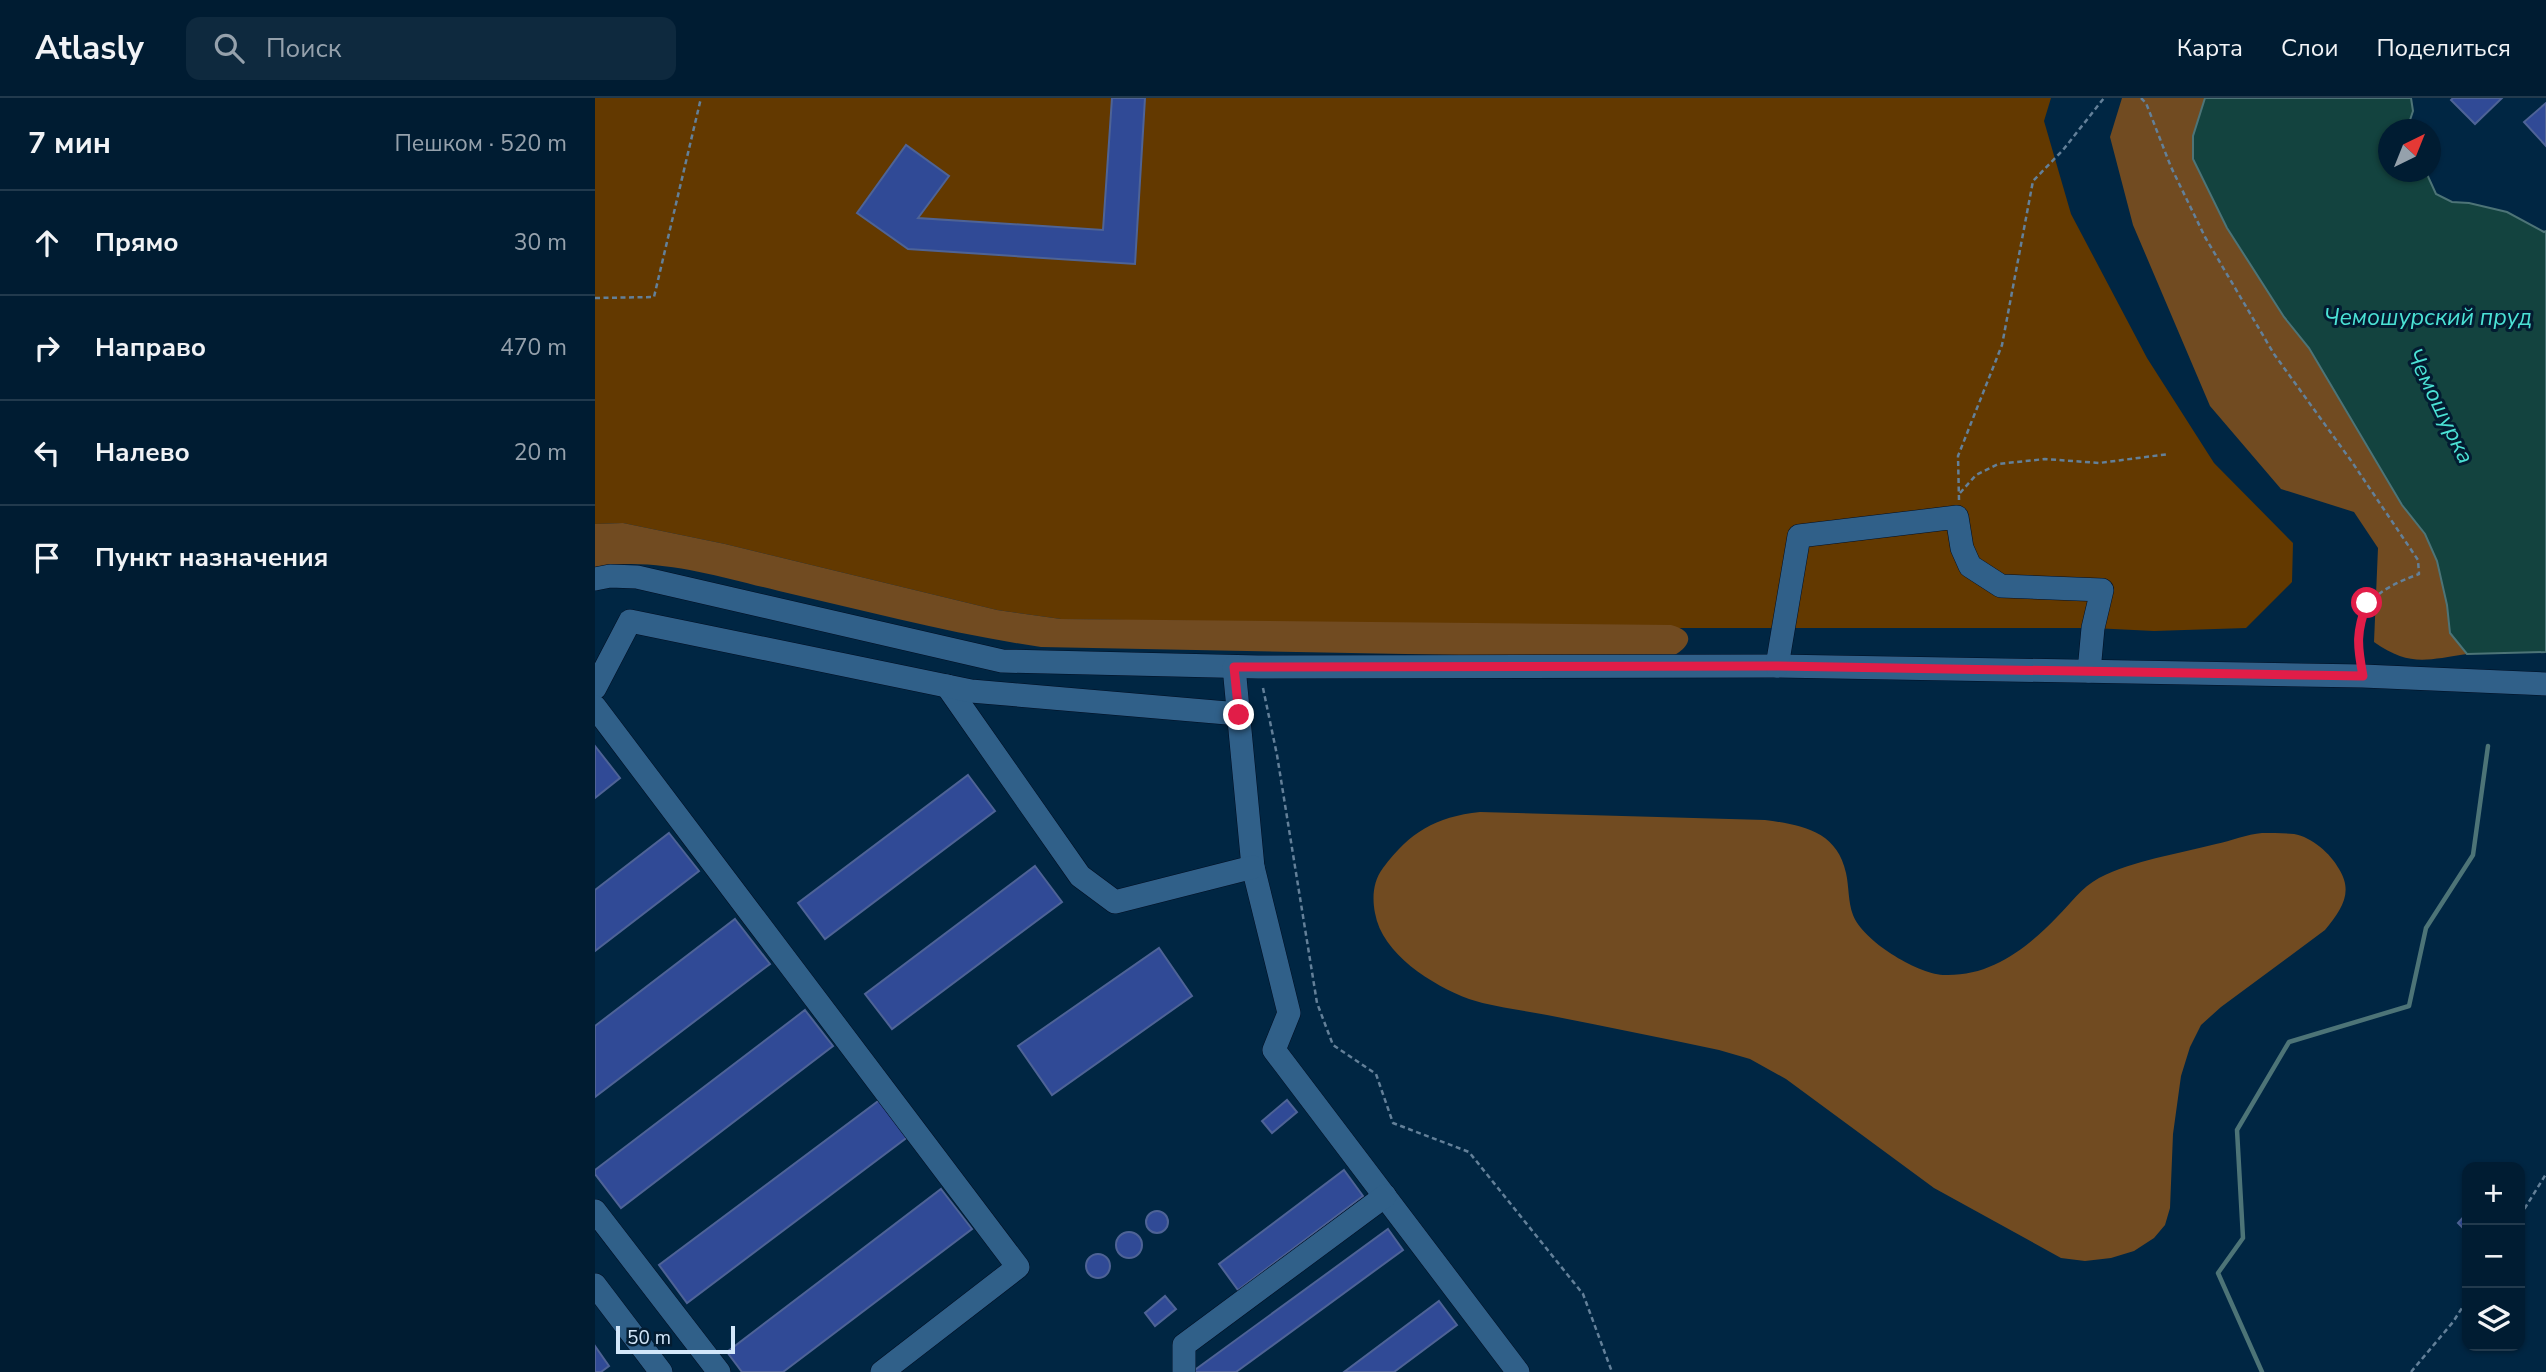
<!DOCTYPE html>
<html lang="ru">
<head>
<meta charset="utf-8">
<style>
  :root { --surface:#001c32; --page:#0e293e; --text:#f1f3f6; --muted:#95a1ac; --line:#223a4d }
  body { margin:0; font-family:"Nunito Sans",sans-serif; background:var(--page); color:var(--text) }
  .controls { position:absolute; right:21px; bottom:21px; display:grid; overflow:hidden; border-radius:14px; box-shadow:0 2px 5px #0004 }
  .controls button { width:63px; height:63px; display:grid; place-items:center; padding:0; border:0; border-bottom:2px solid var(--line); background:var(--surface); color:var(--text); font:35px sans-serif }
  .compass { position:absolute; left:1783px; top:21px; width:63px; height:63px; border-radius:50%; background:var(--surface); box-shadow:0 2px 5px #0004; rotate:43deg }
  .scale { position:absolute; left:21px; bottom:18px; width:119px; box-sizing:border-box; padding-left:7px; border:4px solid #d3e7fa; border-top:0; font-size:19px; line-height:24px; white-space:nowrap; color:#d3e7fa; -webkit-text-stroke:5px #031c31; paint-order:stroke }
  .stop { position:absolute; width:21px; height:21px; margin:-16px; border:5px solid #e11d48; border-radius:50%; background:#fff }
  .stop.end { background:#e11d48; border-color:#fff; box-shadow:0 2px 7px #0008 }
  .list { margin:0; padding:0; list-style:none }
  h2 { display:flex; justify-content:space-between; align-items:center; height:91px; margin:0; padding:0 28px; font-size:30px }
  h2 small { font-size:23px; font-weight:400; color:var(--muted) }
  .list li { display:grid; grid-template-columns:46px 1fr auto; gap:21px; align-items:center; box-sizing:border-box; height:105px; padding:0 28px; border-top:2px solid var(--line) }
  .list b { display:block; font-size:26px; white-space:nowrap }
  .list em { font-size:23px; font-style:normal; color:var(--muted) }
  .icon { flex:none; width:38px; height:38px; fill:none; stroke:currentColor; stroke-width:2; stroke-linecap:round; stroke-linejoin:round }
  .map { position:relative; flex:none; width:1951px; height:1274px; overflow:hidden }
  header { display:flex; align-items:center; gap:42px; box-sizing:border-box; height:98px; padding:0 35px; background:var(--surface); border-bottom:2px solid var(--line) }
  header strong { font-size:33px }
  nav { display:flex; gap:38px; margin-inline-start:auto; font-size:24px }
  .search { width:490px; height:63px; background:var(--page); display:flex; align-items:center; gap:18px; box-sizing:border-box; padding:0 24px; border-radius:14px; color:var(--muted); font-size:26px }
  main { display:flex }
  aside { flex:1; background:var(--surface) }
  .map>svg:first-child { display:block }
</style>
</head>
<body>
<header>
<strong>Atlasly</strong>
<div class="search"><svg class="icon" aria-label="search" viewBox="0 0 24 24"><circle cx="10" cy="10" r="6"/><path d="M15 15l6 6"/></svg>Поиск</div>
<nav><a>Карта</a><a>Слои</a><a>Поделиться</a></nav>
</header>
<main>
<aside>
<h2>7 мин<small>Пешком · 520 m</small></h2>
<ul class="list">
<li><svg class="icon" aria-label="ahead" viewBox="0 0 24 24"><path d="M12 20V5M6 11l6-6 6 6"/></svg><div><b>Прямо</b></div><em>30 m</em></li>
<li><svg class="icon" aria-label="right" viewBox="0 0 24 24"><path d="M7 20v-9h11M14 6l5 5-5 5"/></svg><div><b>Направо</b></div><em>470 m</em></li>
<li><svg class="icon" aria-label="left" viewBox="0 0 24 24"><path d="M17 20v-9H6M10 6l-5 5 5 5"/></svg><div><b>Налево</b></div><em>20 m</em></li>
<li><svg class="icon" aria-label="arrive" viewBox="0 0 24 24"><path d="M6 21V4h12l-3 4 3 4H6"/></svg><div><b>Пункт назначения</b></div></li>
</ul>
</aside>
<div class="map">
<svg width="1951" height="1274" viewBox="0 0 1951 1274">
  <rect width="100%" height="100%" fill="#002643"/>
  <polygon fill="#633900" points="0,0 1456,0 1449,23 1476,116 1552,260 1619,365 1698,445 1697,484 1651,530 1559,533 1498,530 1066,530 466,521 402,512 130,446 28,425 0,426"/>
  <g fill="#714b21">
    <path d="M1527,0h83l-12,38 34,92 57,89 25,31 93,157 23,29 12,27 10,44 3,28 17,21c-41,6 -57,13 -93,-12l4,-94 -24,-36 -73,-23 -71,-83 -77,-181 -23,-88z"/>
    <path d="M28,425l102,21 272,66 64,9 610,6c31,8 15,28 -7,34l-623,-12c-89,-13 -175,-36 -262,-56 -59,-14 -123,-35 -184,-24v-43z"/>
    <path d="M885,714l285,8c37,5 72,11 81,53 3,13 2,29 7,42 10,26 63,58 90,60 47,2 82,-25 114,-58 14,-14 24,-29 42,-39 35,-18 79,-24 117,-34 15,-3 31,-10 46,-11 10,0 23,0 32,1 18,3 37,20 45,35 15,24 2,41 -14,61l-104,77 -20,18 -11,22 -9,29 -8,58 -3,74 -5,17 -11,13 -20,13 -23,7 -26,3 -24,-3 -127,-70 -148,-109 -36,-20 -31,-9c-57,-12 -115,-24 -172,-35 -25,-5 -54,-8 -78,-16 -37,-14 -87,-45 -94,-86 -3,-15 -2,-32 8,-45 27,-36 52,-51 97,-56z"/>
  </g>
  <polygon fill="#13433f" stroke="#4d7477" stroke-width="2" points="1610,0 1816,0 1818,13 1813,28 1815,31 1794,32 1794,74 1831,74 1841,96 1857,104 1874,105 1912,114 1949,134 1951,133 1951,554 1872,556 1855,535 1852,507 1842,463 1830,436 1807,407 1714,250 1689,219 1632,130 1598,61 1598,38"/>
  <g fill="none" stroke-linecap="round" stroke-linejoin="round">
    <polyline stroke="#4d7477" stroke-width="4.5" points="1667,1274 1623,1175 1648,1140 1642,1032 1694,944 1814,908 1831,830 1878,757 1893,648"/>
  </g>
  <g fill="#304a96" stroke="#4e6396" stroke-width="2">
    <polygon points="517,0 550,0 540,166 313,151 262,115 311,47 354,78 323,120 508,132"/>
    <polygon points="1858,0 1907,0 1880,26 1856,2"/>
    <polygon points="1951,5 1951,48 1929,24"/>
    <polygon points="0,648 25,680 0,700"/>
    <polygon points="373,677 400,713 230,841 203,805"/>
    <polygon points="74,735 104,773 0,853 0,792"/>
    <polygon points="440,768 467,804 297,931 270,896"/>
    <polygon points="140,821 175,866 0,999 0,928"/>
    <polygon points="564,850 597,898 457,997 423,948"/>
    <polygon points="210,912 238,948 26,1110 0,1076 0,1072"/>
    <polygon points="286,1001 314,1038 92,1205 64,1167"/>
    <polygon points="692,1002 702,1014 677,1035 667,1023"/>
    <polygon points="749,1072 768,1098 643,1192 624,1166"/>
    <polygon points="346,1091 377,1131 188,1274 147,1274 132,1254"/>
    <circle cx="562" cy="1124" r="11"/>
    <polygon points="1872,1115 1872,1134 1863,1125"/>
    <polygon points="793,1131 808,1152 641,1274 597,1274"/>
    <circle cx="534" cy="1147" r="13"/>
    <circle cx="503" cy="1168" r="12"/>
    <polygon points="570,1198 581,1211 560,1228 550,1215"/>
    <polygon points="844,1203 862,1227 799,1274 749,1274"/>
    <polygon points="0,1248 14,1268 6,1274 0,1274"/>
  </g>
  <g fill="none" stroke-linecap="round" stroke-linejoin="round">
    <defs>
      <g id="minor">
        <polyline points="0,481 15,478 42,479 407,563 663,569 1182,568 1768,578 1951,586"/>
        <polyline points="1182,568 1204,438 1362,419 1367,450 1375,468 1406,488 1507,492 1498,530 1494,573"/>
        <polyline points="639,569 658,769 694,915 679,952 923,1274"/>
        <polyline points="352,588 485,778 520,804 658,769"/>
        <polyline points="0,590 35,523 376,593 644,616"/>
        <polyline points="0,609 423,1169 287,1274"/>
        <polyline points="0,1113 124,1274"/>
        <polyline points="0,1187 66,1274"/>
        <polyline points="589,1274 589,1247 790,1098"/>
      </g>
    </defs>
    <use href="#minor" stroke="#000e22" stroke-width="24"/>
    <g stroke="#638099" stroke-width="2.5" stroke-dasharray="5 3.5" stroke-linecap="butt">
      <path d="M1546,0l5,5 25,64 34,70 69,117 78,108 66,98 1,14c-43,16 -69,33 -60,84"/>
      <polyline points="0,200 59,199 106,0"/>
      <polyline points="1365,395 1381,377 1403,366 1450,361 1504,365 1574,356"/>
      <polyline points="1364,402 1363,358 1407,247 1438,83 1468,52 1509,0"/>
      <polyline points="668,590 682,657 722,905 738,947 781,976 798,1025 874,1054 988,1196 1017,1274"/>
      <polyline points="1925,1118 1951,1076"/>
      <polyline points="1816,1274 1858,1224 1872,1202"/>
    </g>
    <use href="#minor" stroke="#306089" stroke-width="23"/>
  </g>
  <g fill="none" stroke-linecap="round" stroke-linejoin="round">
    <path stroke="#e11d48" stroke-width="9" d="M644,617l-5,-48 543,-1 586,10c-6,-31 -7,-44 4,-73"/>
  </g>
  <g text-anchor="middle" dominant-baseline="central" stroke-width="6" stroke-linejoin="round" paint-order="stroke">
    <g font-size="23" font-style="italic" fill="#4be2d5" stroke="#031c31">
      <text x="1833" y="219">Чемошурский пруд</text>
      <text transform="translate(1845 308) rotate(64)">Чемошурка</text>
    </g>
  </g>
</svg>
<div class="controls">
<button>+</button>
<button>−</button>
<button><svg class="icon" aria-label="layers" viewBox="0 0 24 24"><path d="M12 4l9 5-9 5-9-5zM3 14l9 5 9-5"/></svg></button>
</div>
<svg class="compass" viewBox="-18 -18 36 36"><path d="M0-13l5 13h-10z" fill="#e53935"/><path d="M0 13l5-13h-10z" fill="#95a1ac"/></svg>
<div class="scale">50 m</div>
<div class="stop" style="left:1772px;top:505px"></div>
<div class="stop end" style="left:644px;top:617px"></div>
</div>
</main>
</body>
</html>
